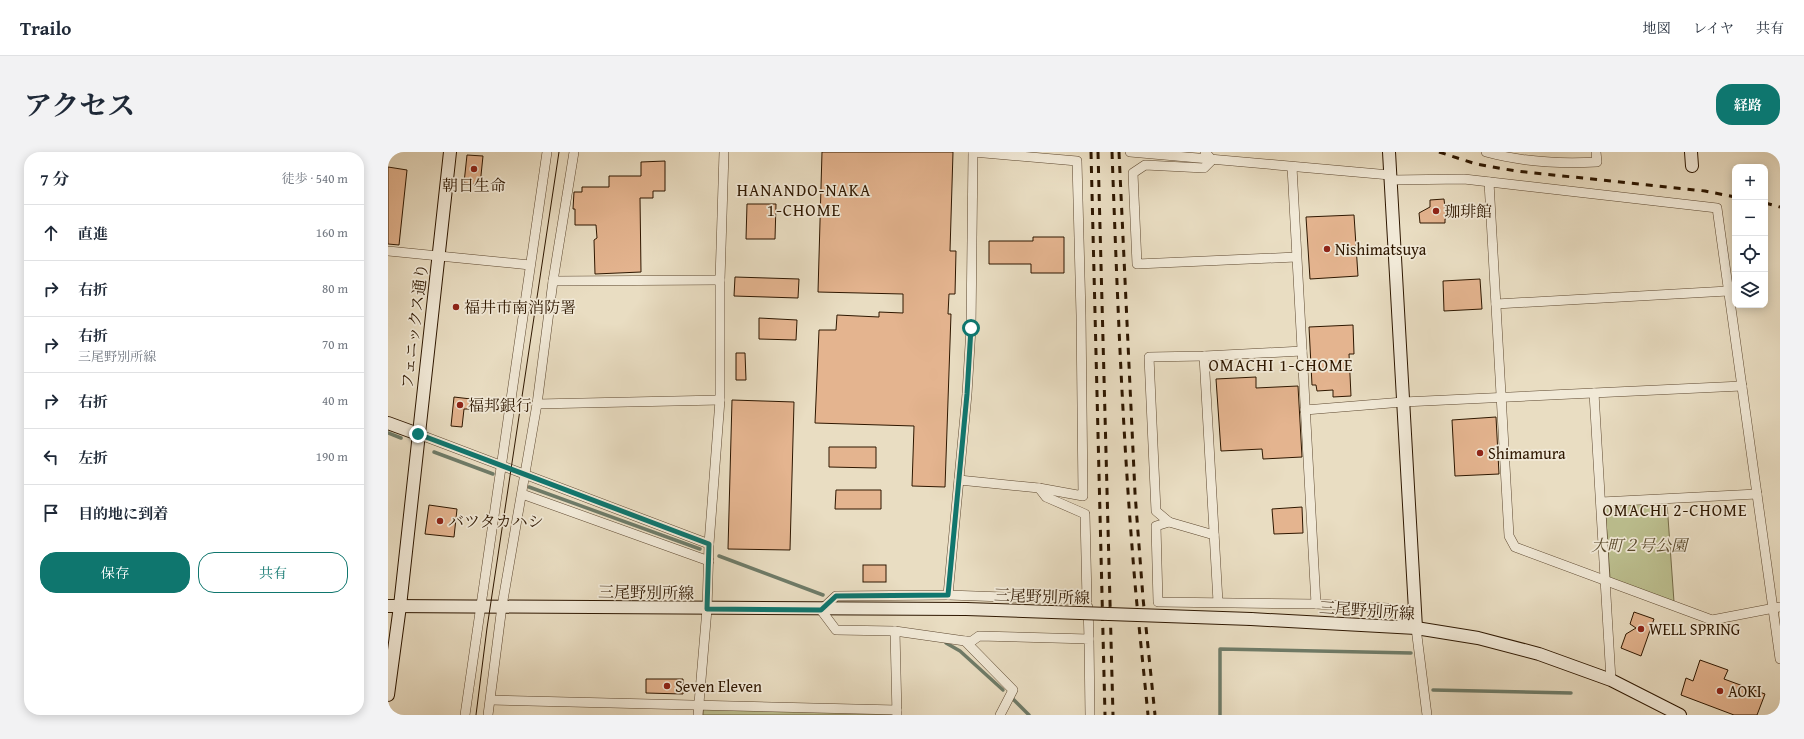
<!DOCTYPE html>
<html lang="ja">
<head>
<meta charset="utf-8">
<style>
  :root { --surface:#fff; --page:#f2f2f3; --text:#1f2937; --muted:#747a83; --line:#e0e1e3; --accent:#0f766e }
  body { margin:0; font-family:"Gentium Book Plus","Noto Serif JP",serif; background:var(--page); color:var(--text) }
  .controls { position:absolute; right:12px; top:12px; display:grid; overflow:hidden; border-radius:8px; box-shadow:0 2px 10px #0003 }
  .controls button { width:36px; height:36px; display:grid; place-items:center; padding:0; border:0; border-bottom:1px solid var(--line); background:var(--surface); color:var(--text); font:20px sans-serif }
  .stop { position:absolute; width:12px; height:12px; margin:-9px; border:3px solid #0f766e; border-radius:50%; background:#fff }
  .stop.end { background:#0f766e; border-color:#fff; box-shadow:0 1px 4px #0008 }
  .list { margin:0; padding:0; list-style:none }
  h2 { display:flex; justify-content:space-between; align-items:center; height:52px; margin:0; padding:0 16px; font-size:17px }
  h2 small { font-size:13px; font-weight:400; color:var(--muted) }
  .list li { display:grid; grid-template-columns:26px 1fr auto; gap:12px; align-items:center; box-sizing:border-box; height:56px; padding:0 16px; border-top:1px solid var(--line) }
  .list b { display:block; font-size:15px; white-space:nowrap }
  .list p { margin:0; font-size:13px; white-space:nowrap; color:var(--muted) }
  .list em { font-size:13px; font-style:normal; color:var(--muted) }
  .actions { display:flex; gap:8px; padding:12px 16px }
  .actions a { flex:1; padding:9px 0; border:1px solid var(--accent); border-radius:16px; text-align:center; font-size:14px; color:var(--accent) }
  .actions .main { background:var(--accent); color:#fff }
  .icon { flex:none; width:22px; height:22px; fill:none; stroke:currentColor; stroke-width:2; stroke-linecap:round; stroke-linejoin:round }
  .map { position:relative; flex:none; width:1392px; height:563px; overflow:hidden; border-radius:16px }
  header { display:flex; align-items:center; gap:24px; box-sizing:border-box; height:56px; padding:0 20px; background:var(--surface); border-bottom:1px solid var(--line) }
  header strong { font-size:19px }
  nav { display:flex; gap:22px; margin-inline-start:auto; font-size:14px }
  .intro { display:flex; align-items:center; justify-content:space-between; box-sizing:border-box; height:96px; padding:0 24px }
  h1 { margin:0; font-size:28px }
  .button { padding:10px 18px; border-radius:16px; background:var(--accent); color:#fff; font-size:14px; font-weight:700 }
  main { display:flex; gap:24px; padding:0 24px }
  aside { flex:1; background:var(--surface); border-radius:16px; box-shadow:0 2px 10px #0003 }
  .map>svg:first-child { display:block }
</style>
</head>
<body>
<header>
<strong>Trailo</strong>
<nav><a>地図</a><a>レイヤ</a><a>共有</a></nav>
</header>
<div class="intro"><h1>アクセス</h1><a class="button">経路</a></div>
<main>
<aside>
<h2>7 分<small>徒歩 · 540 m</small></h2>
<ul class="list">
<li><svg class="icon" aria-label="ahead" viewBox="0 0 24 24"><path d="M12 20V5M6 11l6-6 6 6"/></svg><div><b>直進</b></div><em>160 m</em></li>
<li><svg class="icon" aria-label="right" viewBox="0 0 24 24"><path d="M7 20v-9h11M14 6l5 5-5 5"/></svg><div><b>右折</b></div><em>80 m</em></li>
<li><svg class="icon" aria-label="right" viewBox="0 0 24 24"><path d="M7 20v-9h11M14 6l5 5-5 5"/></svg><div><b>右折</b><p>三尾野別所線</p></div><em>70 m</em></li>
<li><svg class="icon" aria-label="right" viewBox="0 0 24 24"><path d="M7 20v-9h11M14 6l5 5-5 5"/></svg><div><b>右折</b></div><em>40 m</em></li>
<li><svg class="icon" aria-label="left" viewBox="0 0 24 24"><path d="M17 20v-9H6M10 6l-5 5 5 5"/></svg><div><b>左折</b></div><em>190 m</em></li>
<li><svg class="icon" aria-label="arrive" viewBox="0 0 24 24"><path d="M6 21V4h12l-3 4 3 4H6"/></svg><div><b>目的地に到着</b></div></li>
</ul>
<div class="actions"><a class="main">保存</a><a>共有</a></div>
</aside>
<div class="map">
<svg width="1392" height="563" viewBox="0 0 1392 563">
  <rect width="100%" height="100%" fill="#e9ddc2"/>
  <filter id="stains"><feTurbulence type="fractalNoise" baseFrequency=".005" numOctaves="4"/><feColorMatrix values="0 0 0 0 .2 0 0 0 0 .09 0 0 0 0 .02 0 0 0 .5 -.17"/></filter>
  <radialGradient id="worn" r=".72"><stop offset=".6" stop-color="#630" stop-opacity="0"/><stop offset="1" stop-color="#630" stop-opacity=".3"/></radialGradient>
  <g fill="#bcbf8f" stroke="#756b48">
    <polygon points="1279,351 1286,450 1222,426 1217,354"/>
    <polygon points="315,557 503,562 503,563 315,563"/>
  </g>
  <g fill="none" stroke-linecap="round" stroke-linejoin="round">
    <g stroke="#6e7b68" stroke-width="3.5">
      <polyline points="0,281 13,286"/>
      <polyline points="46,300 105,322"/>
      <polyline points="141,335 312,397"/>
      <polyline points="331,404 435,443"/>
      <polyline points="558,491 572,499 615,538"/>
      <polyline points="1045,538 1183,541"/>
      <polyline points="625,547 641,563"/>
      <polyline points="832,563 832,497 1023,501"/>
    </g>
  </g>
  <g fill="#e4b48f" stroke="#2e1700">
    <polygon points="434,0 565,0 562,99 568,99 567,142 561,142 560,162 563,162 557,335 524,334 526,274 427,271 431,178 448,178 449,163 491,165 491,160 515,161 515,142 430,140"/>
    <polygon points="79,3 95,4 92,33 76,31"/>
    <polygon points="277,9 277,39 265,39 265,46 252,46 253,120 207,122 206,88 209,86 208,73 187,73 187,57 185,57 186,40 194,40 194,35 221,35 221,24 253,24 253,10"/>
    <polygon points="0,15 19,18 11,93 0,92"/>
    <polygon points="1056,47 1057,56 1061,57 1061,65 1057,67 1057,71 1032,71 1031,61 1042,55 1042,48"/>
    <polygon points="359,52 388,52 387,87 358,87"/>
    <polygon points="966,63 970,124 922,127 918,65"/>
    <polygon points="645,85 676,85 676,121 643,121 643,112 601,112 601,89 645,89"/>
    <polygon points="347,125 411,127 410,146 346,144"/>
    <polygon points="1092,127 1094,157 1056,159 1055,129"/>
    <polygon points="371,166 409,168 408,188 371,187"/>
    <polygon points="965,173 966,202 961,202 963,244 945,245 945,238 929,239 928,233 924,233 921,175"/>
    <polygon points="348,201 357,201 358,228 348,228"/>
    <polygon points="868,225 868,236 910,234 914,305 875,307 874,297 833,299 828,227"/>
    <polygon points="66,245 83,247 82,257 76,257 74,275 63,274"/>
    <polygon points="344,248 406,250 402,398 340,397"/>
    <polygon points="1108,265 1111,322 1067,324 1064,268"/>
    <polygon points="441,295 488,295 488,316 441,315"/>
    <polygon points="448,338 493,338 493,357 447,357"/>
    <polygon points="41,353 69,357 66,385 37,382"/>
    <polygon points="914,355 915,381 886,382 884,357"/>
    <rect x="475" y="413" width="23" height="17"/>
    <polygon points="1246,460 1266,467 1253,504 1233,496 1238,482 1248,476 1242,472"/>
    <polygon points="1312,508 1340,518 1336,527 1377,542 1369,563 1346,563 1293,543 1298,526 1305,529"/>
    <polygon points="258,527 295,527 295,542 258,541"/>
  </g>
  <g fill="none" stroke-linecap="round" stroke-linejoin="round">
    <defs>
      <g id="street">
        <polyline points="585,0 583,176 579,242 560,443 448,444 433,458 448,478 507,479 577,489 584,489 591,484 701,487 702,563"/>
        <polyline points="742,0 1002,23"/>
        <polyline points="817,0 824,8 816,16 757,13 745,21 749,112 908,105"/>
        <path d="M1098,0c36,10 74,12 111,10l-1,-10"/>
        <polyline points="904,15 928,452"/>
        <polyline points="1003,28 1076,27 1329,56 1392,507"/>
        <polyline points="1101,30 1121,384 1127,395 1324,468 1392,455"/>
        <polyline points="0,99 142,113"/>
        <polyline points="165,129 332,128"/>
        <polyline points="1108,152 1340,139"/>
        <polyline points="816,204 830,450"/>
        <polyline points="1206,241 1223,528"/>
        <polyline points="149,252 332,248"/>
        <polyline points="917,258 1015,250 1354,234"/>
        <polyline points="30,282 321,392"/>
        <polyline points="571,328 651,336 695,344 693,163 689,9 585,0"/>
        <polyline points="134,342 321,409"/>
        <polyline points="1213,350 1369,342"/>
        <polyline points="781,370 768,359 761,205 816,204 914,199"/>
        <polyline points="826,383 781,370 768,374 770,450 928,452 999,456 1028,476 1039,563"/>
        <polyline points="560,443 699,448 697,362 658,345 651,336"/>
        <polyline points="700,455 701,487"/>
        <polyline points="507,479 509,563"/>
        <polyline points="577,489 625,538 612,563"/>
        <polyline points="103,548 509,558"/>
        <polyline points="77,563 159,0"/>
        <polyline points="100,563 114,454 149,252 165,129 186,0"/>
        <polyline points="310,563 319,457 321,392 332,248 332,128 336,0"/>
      </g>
      <g id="secondary">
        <polyline points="1001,0 1028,476"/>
        <polyline points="1303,0 1304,14"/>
        <polyline points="0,271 30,282"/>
        <polyline points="0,454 578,457"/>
        <polyline points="863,467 1028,476 1090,486 1151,502 1223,528 1292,563"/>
        <polyline points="0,543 12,454 62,0"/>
      </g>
    </defs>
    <use href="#street" stroke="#5d4830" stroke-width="10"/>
    <use href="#secondary" stroke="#2e1700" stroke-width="14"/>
    <use href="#street" stroke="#f1e9d7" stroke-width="9"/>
    <use href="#secondary" stroke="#f1e9d7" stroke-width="12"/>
    <polyline stroke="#2e1700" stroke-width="1" points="88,563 99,476 171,0"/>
    <g stroke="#2e1700" stroke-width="3" stroke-dasharray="7 7" stroke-linecap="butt">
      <polyline points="703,0 717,563"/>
      <polyline points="710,0 725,563"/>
      <path d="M724,0c5,136 10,271 21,407 4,52 10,104 15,156"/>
      <polyline points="731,0 747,341 755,446 767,563"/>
      <polyline points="1051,0 1088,12 1128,19 1317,39 1347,45"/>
      <polyline points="1377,51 1392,55"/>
    </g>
    <defs>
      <polyline id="secondary-bridge" points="578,457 863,467"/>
    </defs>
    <use href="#secondary-bridge" stroke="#2e1700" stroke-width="14" stroke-linecap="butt"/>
    <use href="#secondary-bridge" stroke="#f1e9d7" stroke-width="12"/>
  </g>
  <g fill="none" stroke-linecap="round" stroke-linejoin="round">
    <polyline stroke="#0f766e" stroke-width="5" points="30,282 321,392 319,457 433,458 448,444 560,443 579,242 583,176"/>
  </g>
  <g fill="#8f2418" stroke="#f1e9d7" stroke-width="1.5">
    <circle cx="86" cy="17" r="4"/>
    <circle cx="1048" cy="59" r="4"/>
    <circle cx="939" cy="97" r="4"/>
    <circle cx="68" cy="155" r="4"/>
    <circle cx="72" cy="253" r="4"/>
    <circle cx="1092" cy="301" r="4"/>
    <circle cx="52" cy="369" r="4"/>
    <circle cx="1253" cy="477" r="4"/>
    <circle cx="279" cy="534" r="4"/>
    <circle cx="1332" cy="539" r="4"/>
  </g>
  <g text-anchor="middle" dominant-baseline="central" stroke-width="3.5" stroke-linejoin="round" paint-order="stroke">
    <g font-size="16" fill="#2e1700" stroke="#f1e9d7" text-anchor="start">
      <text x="86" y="33" text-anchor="middle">朝日生命</text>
      <text x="1056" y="59">珈琲館</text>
      <text x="947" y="97">Nishimatsuya</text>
      <text x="76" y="155">福井市南消防署</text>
      <text x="80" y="253">福邦銀行</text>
      <text x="1100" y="301">Shimamura</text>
      <text x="60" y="369">バツタカハシ</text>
      <text x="1261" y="477">WELL SPRING</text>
      <text x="287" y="534">Seven Eleven</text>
      <text x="1340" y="539">AOKI</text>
    </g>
    <g font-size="16" fill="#2e1700" stroke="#f1e9d7">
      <text transform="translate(26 174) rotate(-83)">フェニックス通り</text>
      <text transform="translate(258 440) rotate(1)">三尾野別所線</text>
      <text transform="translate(654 444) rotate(2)">三尾野別所線</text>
      <text transform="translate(979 458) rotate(4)">三尾野別所線</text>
    </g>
    <g font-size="16" font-style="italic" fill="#59492b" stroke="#f1e9d7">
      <text x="1251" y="393">大町２号公園</text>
    </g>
    <g font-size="17" letter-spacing="1" fill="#2e1700" stroke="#f1e9d7">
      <text x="416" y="37">HANANDO-NAKA<tspan x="416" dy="20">1-CHOME</tspan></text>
      <text x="893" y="212">OMACHI 1-CHOME</text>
      <text x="1287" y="357">OMACHI 2-CHOME</text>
    </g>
  </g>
  <rect width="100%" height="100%" filter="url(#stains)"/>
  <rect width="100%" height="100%" fill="url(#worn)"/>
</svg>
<div class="controls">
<button>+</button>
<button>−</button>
<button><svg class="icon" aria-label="locate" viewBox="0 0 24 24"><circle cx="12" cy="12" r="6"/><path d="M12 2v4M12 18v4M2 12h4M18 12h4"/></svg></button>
<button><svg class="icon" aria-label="layers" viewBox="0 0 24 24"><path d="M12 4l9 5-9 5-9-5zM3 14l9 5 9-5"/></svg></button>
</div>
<div class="stop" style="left:583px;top:176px"></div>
<div class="stop end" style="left:30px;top:282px"></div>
</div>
</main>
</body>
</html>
